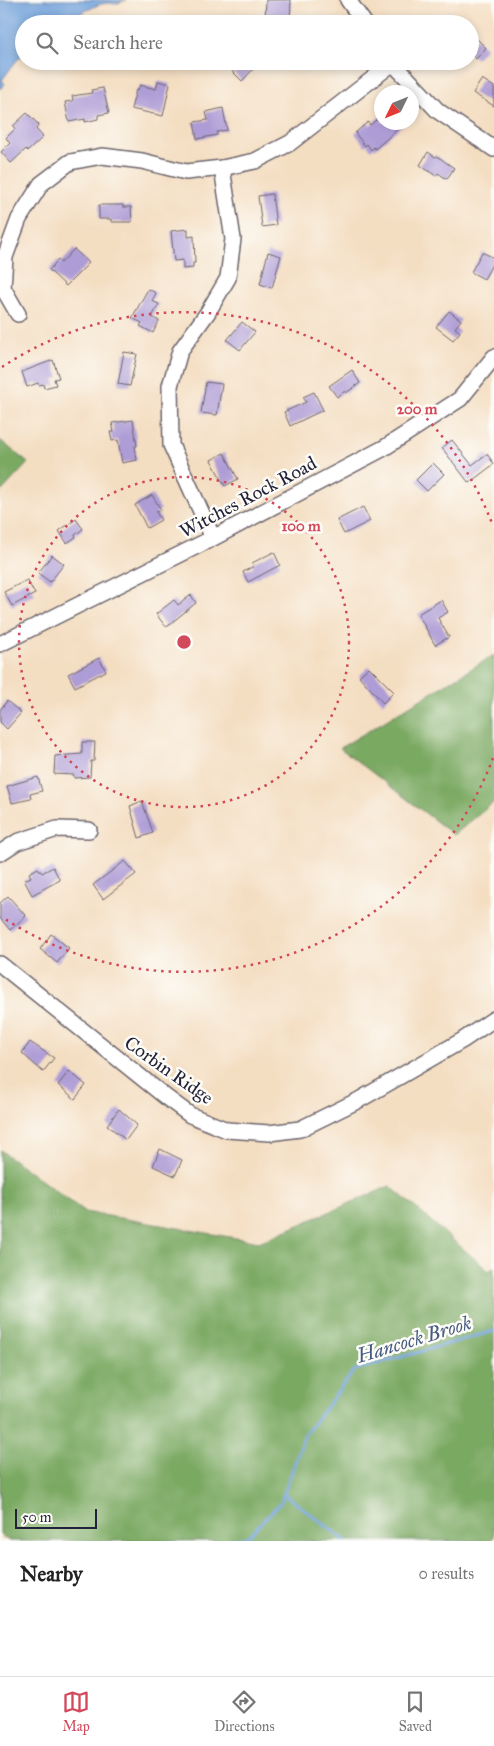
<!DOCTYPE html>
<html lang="en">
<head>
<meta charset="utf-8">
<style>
  :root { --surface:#fff; --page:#f2f2f2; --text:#222; --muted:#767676; --line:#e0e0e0; --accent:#d1495b }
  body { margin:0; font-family:"IM FELL Great Primer",serif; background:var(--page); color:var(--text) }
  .compass { position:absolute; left:374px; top:85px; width:45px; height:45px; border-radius:50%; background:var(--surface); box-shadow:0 2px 8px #0003; rotate:227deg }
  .scale { position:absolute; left:15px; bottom:12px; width:82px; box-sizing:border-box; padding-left:5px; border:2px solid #22223b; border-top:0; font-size:14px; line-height:18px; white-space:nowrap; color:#22223b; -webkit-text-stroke:4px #fdfcf7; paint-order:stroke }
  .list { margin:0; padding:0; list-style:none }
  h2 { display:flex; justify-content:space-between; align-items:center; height:65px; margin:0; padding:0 20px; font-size:21px }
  h2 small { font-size:16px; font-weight:400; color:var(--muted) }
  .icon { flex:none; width:28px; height:28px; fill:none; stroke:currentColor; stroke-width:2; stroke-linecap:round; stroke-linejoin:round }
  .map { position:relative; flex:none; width:494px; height:1541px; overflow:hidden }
  .search { position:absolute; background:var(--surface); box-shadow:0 2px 8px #0003; left:15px; right:15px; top:15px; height:55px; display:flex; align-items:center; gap:12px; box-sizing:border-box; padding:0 18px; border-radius:28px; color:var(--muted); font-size:19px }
  .sheet { height:135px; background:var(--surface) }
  nav { display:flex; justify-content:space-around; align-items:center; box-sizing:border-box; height:70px; border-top:1px solid var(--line); background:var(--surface); font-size:14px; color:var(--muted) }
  nav a { display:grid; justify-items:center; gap:2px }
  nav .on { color:var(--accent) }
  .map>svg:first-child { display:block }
</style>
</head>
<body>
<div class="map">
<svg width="494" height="1541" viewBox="0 0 494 1541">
  <rect width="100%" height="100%" fill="#fdfcf7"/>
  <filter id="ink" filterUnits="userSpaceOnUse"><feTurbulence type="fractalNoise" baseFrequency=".02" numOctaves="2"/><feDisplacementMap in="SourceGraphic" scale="10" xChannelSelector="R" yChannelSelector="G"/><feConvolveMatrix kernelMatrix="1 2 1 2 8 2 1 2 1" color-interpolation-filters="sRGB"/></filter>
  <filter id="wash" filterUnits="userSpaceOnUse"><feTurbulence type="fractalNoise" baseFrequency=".0096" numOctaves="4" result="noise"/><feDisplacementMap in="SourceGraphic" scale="20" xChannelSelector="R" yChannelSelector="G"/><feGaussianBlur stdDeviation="1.12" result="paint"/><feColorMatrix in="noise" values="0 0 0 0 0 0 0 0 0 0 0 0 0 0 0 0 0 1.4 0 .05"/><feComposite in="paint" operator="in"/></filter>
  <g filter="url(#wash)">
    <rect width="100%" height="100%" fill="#f4dec2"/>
    <g fill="#7aa962" stroke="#4e664e">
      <polygon points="0,440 28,463 0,493"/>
      <polygon points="494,655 494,802 454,835 340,748"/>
      <polygon points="0,1150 85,1212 259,1242 390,1186 489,1271 494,1267 494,1537 491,1540 492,1541 9,1541 0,1535"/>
    </g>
    <path fill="#70a0da" stroke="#49618a" d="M0,0h126l-11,4c-14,-4 -25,6 -37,10 -4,1 -8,1 -12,2l1,8h-43v30l-7,6 -15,20 3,4 -5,5z"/>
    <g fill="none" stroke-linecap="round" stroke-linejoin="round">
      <g stroke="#70a0da" stroke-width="3">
        <polyline points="284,1494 346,1541"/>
        <polyline points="225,1541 247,1537 281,1502 305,1434 355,1370 494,1331"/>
      </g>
    </g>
    <g id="blocks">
      <g fill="#ae9cd6">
        <polygon points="266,0 291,0 290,24 271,24 271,19 265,19"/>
        <polygon points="477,39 486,48 476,59 470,53 470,46"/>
        <polygon points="222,61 261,61 242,81"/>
        <polygon points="482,79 494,87 494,106 473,93"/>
        <polygon points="158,81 170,84 163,116 131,109 136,90 138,90 140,85 156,89"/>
        <polygon points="103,88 109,113 98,115 98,119 85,122 85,119 69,122 65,102 73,101 72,96 92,93 91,90"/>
        <polygon points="223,108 227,130 217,132 217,135 197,139 194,122 208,120 206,112"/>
        <polygon points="27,113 39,125 36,129 43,137 28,151 26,149 11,163 1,152 10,143 6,138 15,129 13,126"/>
        <polygon points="382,115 382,122 406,122 375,149 374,147 371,150 367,144 365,146 355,133 368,122 370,125"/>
        <polygon points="428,152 435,157 437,156 454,168 447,179 438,173 436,176 420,165"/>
        <polygon points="272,194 276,225 262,227 258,196"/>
        <polygon points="99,205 123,205 123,207 131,207 132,222 111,222 111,219 99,219"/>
        <polygon points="188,229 188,237 194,236 195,263 193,263 193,268 183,269 183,260 174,261 171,231"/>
        <polygon points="74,249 89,263 66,286 49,270 58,260 61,263"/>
        <polygon points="268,252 281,256 272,288 260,284"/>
        <polygon points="482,252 494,258 494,261 484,279 471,272"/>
        <polygon points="148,289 156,293 152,301 159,304 152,317 159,321 153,333 140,326 142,323 132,318"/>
        <polygon points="449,311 461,320 455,328 460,332 453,340 436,327"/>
        <polygon points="242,322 255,332 240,350 227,340"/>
        <polygon points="124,352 137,354 130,386 118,384"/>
        <polygon points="53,360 59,378 54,379 56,385 44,388 43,384 39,385 38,383 27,387 22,372"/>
        <polygon points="352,370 360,383 346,393 345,391 337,397 329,386"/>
        <polygon points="206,382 222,384 217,415 201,413"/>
        <polygon points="314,392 323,410 290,426 284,412 306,402 303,397"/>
        <polygon points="133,420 137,446 135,446 137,460 122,463 118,440 112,441 110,432 114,432 112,423"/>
        <polygon points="452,440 472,465 487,454 494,464 469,483 442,448"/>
        <polygon points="224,453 238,479 225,486 211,460"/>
        <polygon points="433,463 444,474 427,491 416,480"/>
        <polygon points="152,495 161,510 156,512 161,520 147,528 135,505"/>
        <polygon points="363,507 370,521 344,534 337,520"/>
        <polygon points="76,519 83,529 75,535 76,537 67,543 59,531"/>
        <polygon points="274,552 280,565 248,582 243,572 254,566 252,563"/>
        <polygon points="52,555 64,564 50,582 38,573"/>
        <polygon points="27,580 35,594 12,606 4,592"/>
        <polygon points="191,595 196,603 166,627 156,614 174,600 178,605"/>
        <polygon points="441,600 448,612 438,618 449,637 435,645 418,614"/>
        <polygon points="99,658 106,671 75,687 68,674"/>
        <polygon points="369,667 394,692 383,703 359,676"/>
        <polygon points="7,701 21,713 7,729 0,722 0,710"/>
        <polygon points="82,742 95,742 94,761 91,761 90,777 74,778 74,775 54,774 55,756 82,754"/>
        <polygon points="38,777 42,791 30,794 31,799 12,803 7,786"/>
        <polygon points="142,801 153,833 139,838 130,806"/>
        <polygon points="125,861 136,874 103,899 93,885"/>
        <polygon points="53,867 60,880 32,895 24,880 31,877 29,873 38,868 42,873"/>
        <polygon points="8,896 26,916 10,930 0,918 0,903"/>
        <polygon points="51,934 69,948 57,963 40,949"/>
        <polygon points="30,1042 54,1058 43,1072 22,1053"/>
        <polygon points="69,1071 86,1085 75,1099 58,1085"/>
        <polygon points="119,1109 137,1125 126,1140 107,1125"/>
        <polygon points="160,1149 182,1160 175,1176 153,1166"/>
      </g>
    </g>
  </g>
  <g filter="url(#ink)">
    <use href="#blocks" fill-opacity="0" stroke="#6c646a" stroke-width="1"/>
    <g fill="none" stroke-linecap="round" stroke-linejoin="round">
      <defs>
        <g id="minor">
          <polyline points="348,0 365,24"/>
          <polyline points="391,61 438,111 494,149"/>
          <polyline points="18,314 3,288 5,257 19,219 41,184 70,162 102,156 142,161 186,172 222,168 255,161 290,143 393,63"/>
          <polyline points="213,538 171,445 170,386 180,351 208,312 228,278 233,239 222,168"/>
          <polyline points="0,644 213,538 384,448 460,399 494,357"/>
          <polyline points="0,853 17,842 57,829 89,830"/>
          <polyline points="0,964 167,1098 190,1115 227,1130 269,1133 300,1129 359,1100 463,1040 494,1019"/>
        </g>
      </defs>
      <use href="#minor" stroke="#6c646a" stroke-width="18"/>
      <use href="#minor" stroke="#fff" stroke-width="15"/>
    </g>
  </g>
  <g fill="none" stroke="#d1495b" stroke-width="2.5" stroke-dasharray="2.5 5">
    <circle cx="184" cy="642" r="165"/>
    <path d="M493 758A330 330 0 0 1 2 917M2 367A330 330 0 0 1 493 526"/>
  </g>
  <g text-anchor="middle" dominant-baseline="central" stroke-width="5" stroke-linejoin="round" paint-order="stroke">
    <g font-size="19" fill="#22223b" stroke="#fdfcf7">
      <text transform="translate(248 497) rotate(-28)">Witches Rock Road</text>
      <text transform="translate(169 1070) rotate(35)">Corbin Ridge</text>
    </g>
    <g font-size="20" font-style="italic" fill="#455b83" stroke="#fdfcf7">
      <text transform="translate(414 1339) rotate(-17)">Hancock Brook</text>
    </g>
  </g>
  <circle cx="184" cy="642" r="8" fill="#d1495b" stroke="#fdfcf7" stroke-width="2.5"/>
  <g font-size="15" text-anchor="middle" font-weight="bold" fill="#d1495b" stroke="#fdfcf7" stroke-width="5" stroke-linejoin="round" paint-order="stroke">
    <text x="417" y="414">200 m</text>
    <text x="301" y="531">100 m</text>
  </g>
</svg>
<svg class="compass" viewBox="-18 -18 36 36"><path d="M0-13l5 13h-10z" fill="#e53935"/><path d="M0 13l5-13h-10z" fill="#767676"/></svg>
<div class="scale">50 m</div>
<div class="search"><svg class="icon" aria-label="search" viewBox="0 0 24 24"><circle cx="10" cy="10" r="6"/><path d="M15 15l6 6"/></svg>Search here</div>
</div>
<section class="sheet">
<h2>Nearby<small>0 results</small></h2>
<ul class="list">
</ul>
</section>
<nav>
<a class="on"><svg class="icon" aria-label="map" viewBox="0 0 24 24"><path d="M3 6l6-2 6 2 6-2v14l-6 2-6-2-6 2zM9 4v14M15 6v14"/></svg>Map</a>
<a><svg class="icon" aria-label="directions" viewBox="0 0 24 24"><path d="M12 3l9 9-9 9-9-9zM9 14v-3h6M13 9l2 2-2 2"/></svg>Directions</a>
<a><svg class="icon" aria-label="saved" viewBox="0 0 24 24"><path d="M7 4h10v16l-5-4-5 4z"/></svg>Saved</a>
</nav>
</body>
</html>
